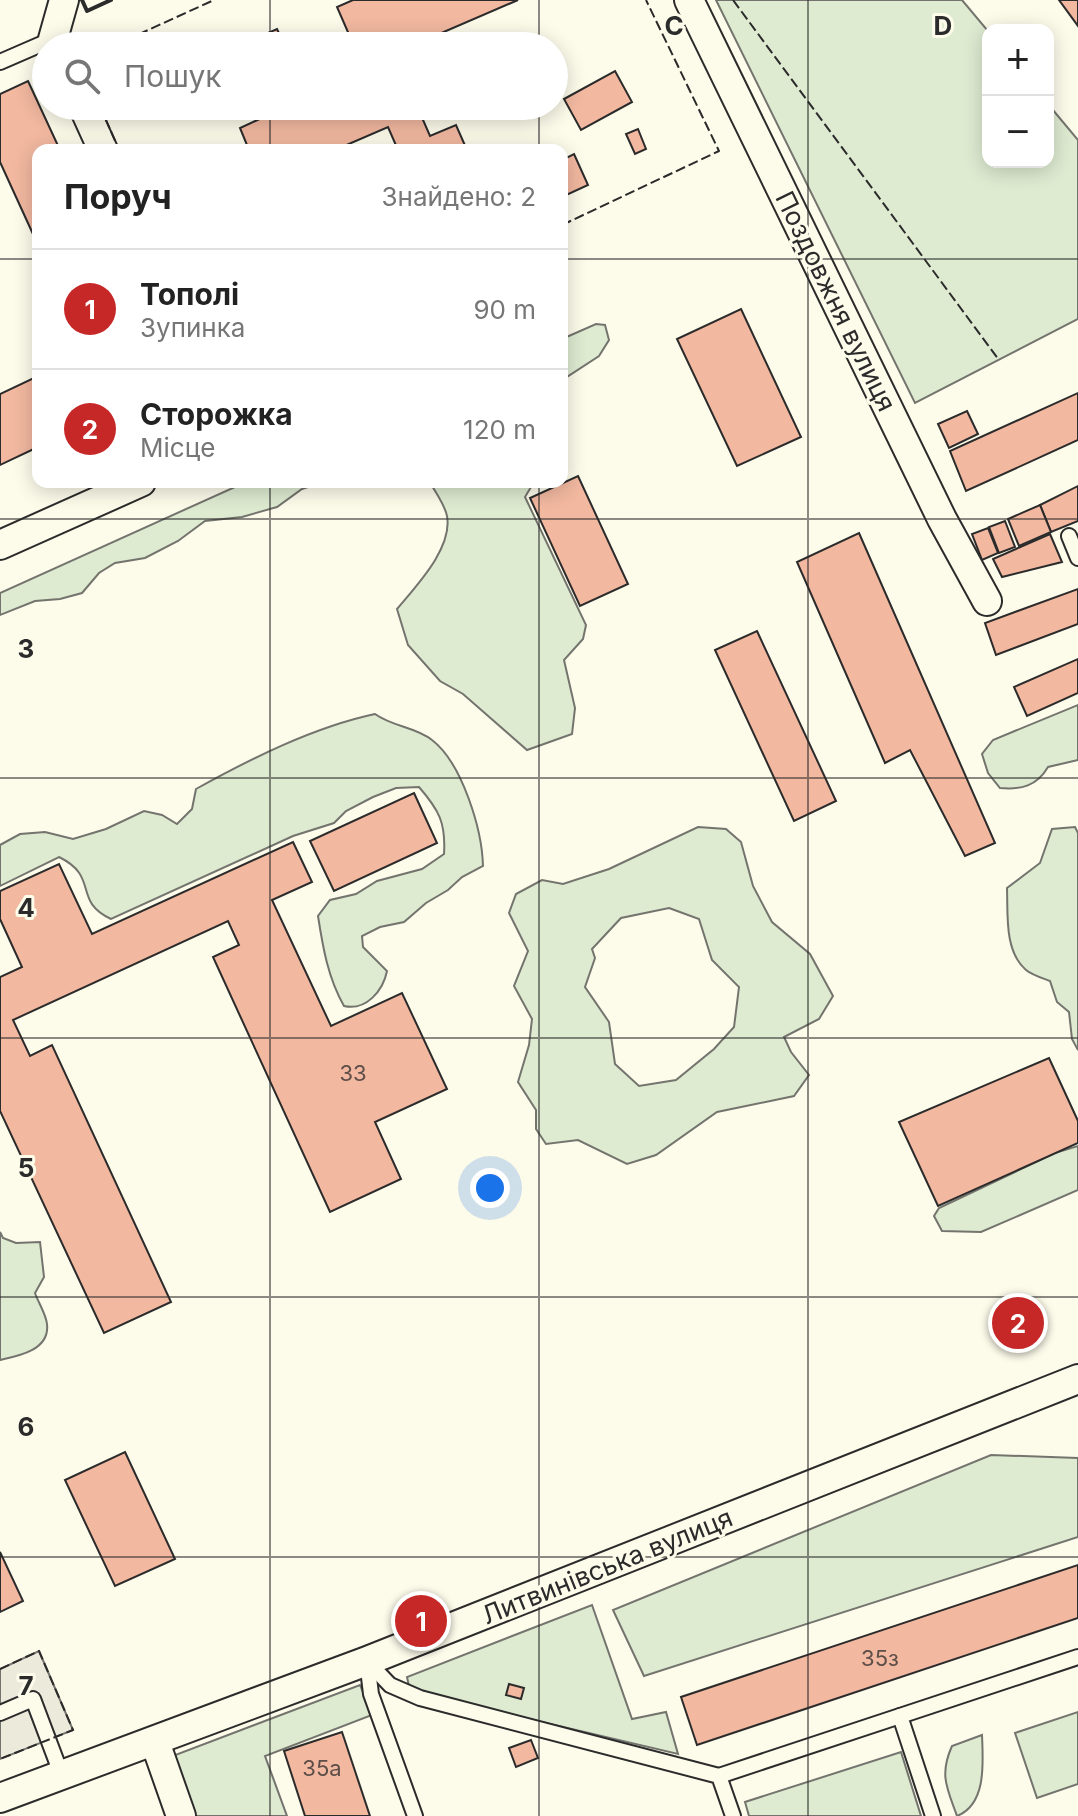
<!DOCTYPE html>
<html lang="uk">
<head>
<meta charset="utf-8">
<style>
  :root { --surface:#fff; --page:#f2f2f2; --text:#222; --muted:#767676; --line:#e0e0e0; --accent:#c62828 }
  body { margin:0; font-family:Inter,sans-serif; background:var(--page); color:var(--text) }
  .controls { position:absolute; right:24px; top:24px; display:grid; overflow:hidden; border-radius:16px; box-shadow:0 4px 20px #0003 }
  .controls button { width:72px; height:72px; display:grid; place-items:center; padding:0; border:0; border-bottom:2px solid var(--line); background:var(--surface); color:var(--text); font:40px sans-serif }
  .you { position:absolute; left:490px; top:1188px; width:28px; height:28px; margin:-20px; border:6px solid #fff; border-radius:50%; background:#1a73e8; box-shadow:0 0 0 12px #1a73e833 }
  .badge { display:grid; place-items:center; width:52px; height:52px; border-radius:50%; background:var(--accent); color:#fff; font-size:26px; font-weight:700 }
  .pin { position:absolute; translate:-50% -50%; border:4px solid #fff; box-shadow:0 2px 8px #0006 }
  .list { margin:0; padding:0; list-style:none }
  h2 { display:flex; justify-content:space-between; align-items:center; height:104px; margin:0; padding:0 32px; font-size:34px }
  h2 small { font-size:26px; font-weight:400; color:var(--muted) }
  .list li { display:grid; grid-template-columns:52px 1fr auto; gap:24px; align-items:center; box-sizing:border-box; height:120px; padding:0 32px; border-top:2px solid var(--line) }
  .list b { display:block; font-size:30px; white-space:nowrap }
  .list p { margin:0; font-size:26px; white-space:nowrap; color:var(--muted) }
  .list em { font-size:26px; font-style:normal; color:var(--muted) }
  .icon { flex:none; width:44px; height:44px; fill:none; stroke:currentColor; stroke-width:2; stroke-linecap:round; stroke-linejoin:round }
  .map { position:relative; flex:none; width:1078px; height:1816px; overflow:hidden }
  .search { position:absolute; background:var(--surface); box-shadow:0 4px 20px #0003; left:32px; top:32px; width:536px; height:88px; display:flex; align-items:center; gap:20px; box-sizing:border-box; padding:0 28px; border-radius:44px; color:var(--muted); font-size:30px }
  .panel { position:absolute; background:var(--surface); box-shadow:0 4px 20px #0003; left:32px; top:144px; width:536px; height:344px; border-radius:16px }
  .map>svg:first-child { display:block }
</style>
</head>
<body>
<div class="map">
<svg width="1078" height="1816" viewBox="0 0 1078 1816">
  <rect width="100%" height="100%" fill="#fdfbea"/>
  <g fill="#deebd1" stroke="#74746e" stroke-width="2" fill-rule="evenodd">
    <polygon points="716,0 962,0 988,31 988,162 1048,162 1048,104 1078,140 1078,319 915,403"/>
    <polygon points="596,324 605,325 609,340 599,356 564,379 562,385 562,339"/>
    <polygon points="246,482 323,482 302,489 277,507 242,517 205,521 178,541 145,558 115,563 99,573 82,593 60,599 35,601 0,615 0,593"/>
    <path d="M430,482h104l-9,15 61,128 -3,14 -19,21 11,48 -3,26 -45,16 -64,-56 -23,-13 -32,-36 -11,-36c19,-23 56,-61 50,-93 -2,-11 -12,-24 -17,-34z"/>
    <path d="M1078,705v55l-30,7c-11,19 -27,23 -48,21l-12,-15 -6,-19 11,-14z"/>
    <path d="M375,714c18,13 41,13 57,26 30,23 50,89 51,126l-21,11 -14,13 -22,13 -22,19 -24,5 -18,9 1,11 24,24c-4,20 -21,40 -43,35 -16,-28 -21,-58 -26,-90l12,-16 26,-6 21,-13 45,-12 22,-15c2,-31 -5,-44 -25,-67l-23,1 -23,9 -27,14 -12,12 -41,13 -182,83c-39,-18 -11,-42 -52,-62l-59,29v-41l20,-11 25,-2 28,7 33,-10 38,-18 18,4 15,9 15,-15 4,-20c54,-30 118,-62 179,-75z"/>
    <path d="M698,827l28,2 15,13 12,44 19,36 38,32 23,42 -14,23 -35,18 7,15 18,23 -15,21 -77,16 -61,43 -29,9 -49,-24 -32,4 -10,-15v-19l-18,-28 11,-37 3,-26 -18,-33 14,-35 -19,-38 7,-19 26,-14 21,4 46,-15zM669,908l30,11 13,41 27,27 -5,40 -20,22 -38,31 -37,6 -24,-22 -6,-42 -24,-35 10,-29 -3,-9 29,-31z"/>
    <path d="M1075,827l3,6v217l-6,-11 -3,-27 -12,-10 -7,-21c-8,-3 -18,-6 -24,-11 -22,-19 -18,-56 -19,-82l33,-25 12,-34z"/>
    <polygon points="1078,1146 1078,1190 981,1232 942,1231 934,1216 939,1208 1055,1153"/>
    <path d="M0,1232l3,6 13,5 24,-1 4,35 -9,16c3,9 11,21 12,31 3,26 -28,32 -47,36z"/>
    <polygon points="991,1455 1078,1458 1078,1537 644,1676 613,1610"/>
    <polygon points="592,1605 632,1719 666,1712 678,1754 410,1691 407,1677"/>
    <polygon points="360,1685 372,1715 265,1756 287,1816 193,1816 170,1757"/>
    <polygon points="1078,1712 1078,1784 1037,1798 1015,1733"/>
    <path d="M982,1735c1,27 5,69 -25,81 -10,-28 -18,-41 -5,-70z"/>
    <polygon points="901,1752 921,1816 749,1816 745,1802"/>
  </g>
  <polygon fill="#eceadb" stroke="#74746e" stroke-width="2" points="39,1651 73,1730 0,1759 0,1669"/>
  <g fill="#f2b8a0" stroke="#2b2b2b" stroke-width="2">
    <polygon points="353,0 518,0 432,37 436,46 354,46 337,7"/>
    <polygon points="1059,0 1078,0 1078,26"/>
    <polygon points="277,29 285,46 238,46"/>
    <polygon points="615,71 632,102 581,130 564,99"/>
    <polygon points="28,81 60,150 38,150 38,245 0,162 0,94"/>
    <polygon points="273,106 436,106 420,113 430,136 456,125 467,150 398,150 388,127 335,150 249,150 240,128 275,112"/>
    <polygon points="638,129 646,149 635,154 626,134"/>
    <polygon points="574,154 588,185 562,197 562,160"/>
    <polygon points="741,309 801,437 737,466 677,339"/>
    <polygon points="38,376 38,447 0,465 0,394"/>
    <polygon points="1078,393 1078,440 966,491 950,451"/>
    <polygon points="967,411 978,434 949,448 938,424"/>
    <polygon points="578,476 628,584 580,606 530,498"/>
    <polygon points="1078,486 1078,521 1051,532 1040,505"/>
    <polygon points="1040,505 1051,532 1019,546 1008,519"/>
    <polygon points="1005,521 1015,547 999,553 989,527"/>
    <polygon points="988,528 998,553 982,560 972,534"/>
    <polygon points="859,533 995,843 965,856 910,750 885,763 797,562"/>
    <polygon points="1050,534 1062,562 1002,577 993,559"/>
    <polygon points="1078,589 1078,624 996,655 985,623"/>
    <polygon points="757,631 836,801 794,821 715,650"/>
    <polygon points="1078,659 1078,693 1027,716 1014,687"/>
    <polygon points="414,793 437,843 334,891 310,841"/>
    <polygon points="293,842 312,882 272,900 331,1026 402,993 447,1089 375,1122 401,1179 330,1212 213,957 239,945 228,921 13,1020 30,1056 52,1045 171,1302 104,1333 0,1111 0,977 22,967 0,919 0,891 59,864 92,934"/>
    <polygon points="1049,1058 1078,1121 1078,1143 938,1206 899,1122"/>
    <polygon points="1019,1299 1033,1342 1018,1347 1004,1305"/>
    <polygon points="125,1452 175,1559 115,1586 65,1480"/>
    <polygon points="0,1552 23,1601 0,1612"/>
    <polygon points="1078,1565 1078,1618 697,1745 681,1697"/>
    <polygon points="509,1684 524,1688 521,1699 506,1695"/>
    <polygon points="342,1732 370,1816 305,1816 284,1751"/>
    <polygon points="531,1740 538,1758 516,1767 509,1748"/>
  </g>
  <g fill="none" stroke-linecap="round" stroke-linejoin="round">
    <defs>
      <g id="service">
        <polyline points="0,62 53,39"/>
        <polyline points="1069,536 1078,558"/>
        <polyline points="367,1661 390,1685 420,1698 719,1776 733,1816"/>
        <polyline points="367,1661 371,1694 415,1816"/>
        <polyline points="0,1713 33,1699 62,1776"/>
        <polyline points="719,1776 900,1716"/>
        <polyline points="933,1816 900,1716 1078,1657"/>
      </g>
      <g id="minor">
        <polyline points="689,0 942,519 987,601"/>
        <polyline points="56,46 53,39 64,0"/>
        <polyline points="83,106 103,150"/>
        <polyline points="0,545 141,482"/>
        <polyline points="155,1742 181,1816"/>
        <polyline points="0,1798 367,1661 1078,1379"/>
      </g>
    </defs>
    <use href="#service" stroke="#2b2b2b" stroke-width="18"/>
    <use href="#minor" stroke="#2b2b2b" stroke-width="32"/>
    <use href="#service" stroke="#fdfbea" stroke-width="14"/>
    <use href="#minor" stroke="#fdfbea" stroke-width="28"/>
    <g stroke="#2b2b2b" stroke-width="2" stroke-dasharray="10 4" stroke-linecap="butt">
      <polyline points="733,0 999,360"/>
      <polyline points="113,46 214,0"/>
      <polyline points="100,106 119,150"/>
      <polyline points="562,225 719,151 646,0"/>
      <polyline points="0,1669 39,1651 73,1730 0,1759"/>
    </g>
    <polyline stroke="#2b2b2b" stroke-width="4" points="82,0 87,11 111,0"/>
  </g>
  <path fill="none" stroke="#2b2b2b" stroke-width="2" stroke-opacity="0.55" d="M270,0v46M539,0v46M808,0v1816M270,106v44M539,106v44M0,259h38M562,259h516M270,482v1334M539,482v1334M0,519h1078M0,778h1078M0,1038h1078M0,1297h1078M0,1557h1078"/>
  <g text-anchor="middle" dominant-baseline="central" stroke-width="6" stroke-linejoin="round" paint-order="stroke">
    <g font-size="22" fill="#5d4e48">
      <text x="353" y="1073">33</text>
      <text x="880" y="1658">35з</text>
      <text x="322" y="1768">35а</text>
    </g>
    <g font-size="26" fill="#2b2b2b" stroke="#fdfbea">
      <text transform="translate(836 301) rotate(64)">Поздовжня вулиця</text>
      <text transform="translate(607 1566) rotate(-22)">Литвинівська вулиця</text>
    </g>
  </g>
  <g font-size="26" text-anchor="middle" font-weight="bold" fill="#2b2b2b" stroke="#fdfbea" stroke-width="6" stroke-linejoin="round" paint-order="stroke">
    <text x="674" y="35">C</text>
    <text x="943" y="35">D</text>
    <text x="26" y="658">3</text>
    <text x="26" y="917">4</text>
    <text x="26" y="1177">5</text>
    <text x="26" y="1436">6</text>
    <text x="26" y="1695">7</text>
  </g>
</svg>
<div class="controls">
<button>+</button>
<button>−</button>
</div>
<div class="you"></div>
<div class="pin badge" style="left:421px;top:1621px">1</div>
<div class="pin badge" style="left:1018px;top:1323px">2</div>
<div class="search"><svg class="icon" aria-label="search" viewBox="0 0 24 24"><circle cx="10" cy="10" r="6"/><path d="M15 15l6 6"/></svg>Пошук</div>
<section class="panel">
<h2>Поруч<small>Знайдено: 2</small></h2>
<ul class="list">
<li><span class="badge">1</span><div><b>Тополі</b><p>Зупинка</p></div><em>90 m</em></li>
<li><span class="badge">2</span><div><b>Сторожка</b><p>Місце</p></div><em>120 m</em></li>
</ul>
</section>
</div>
</body>
</html>
